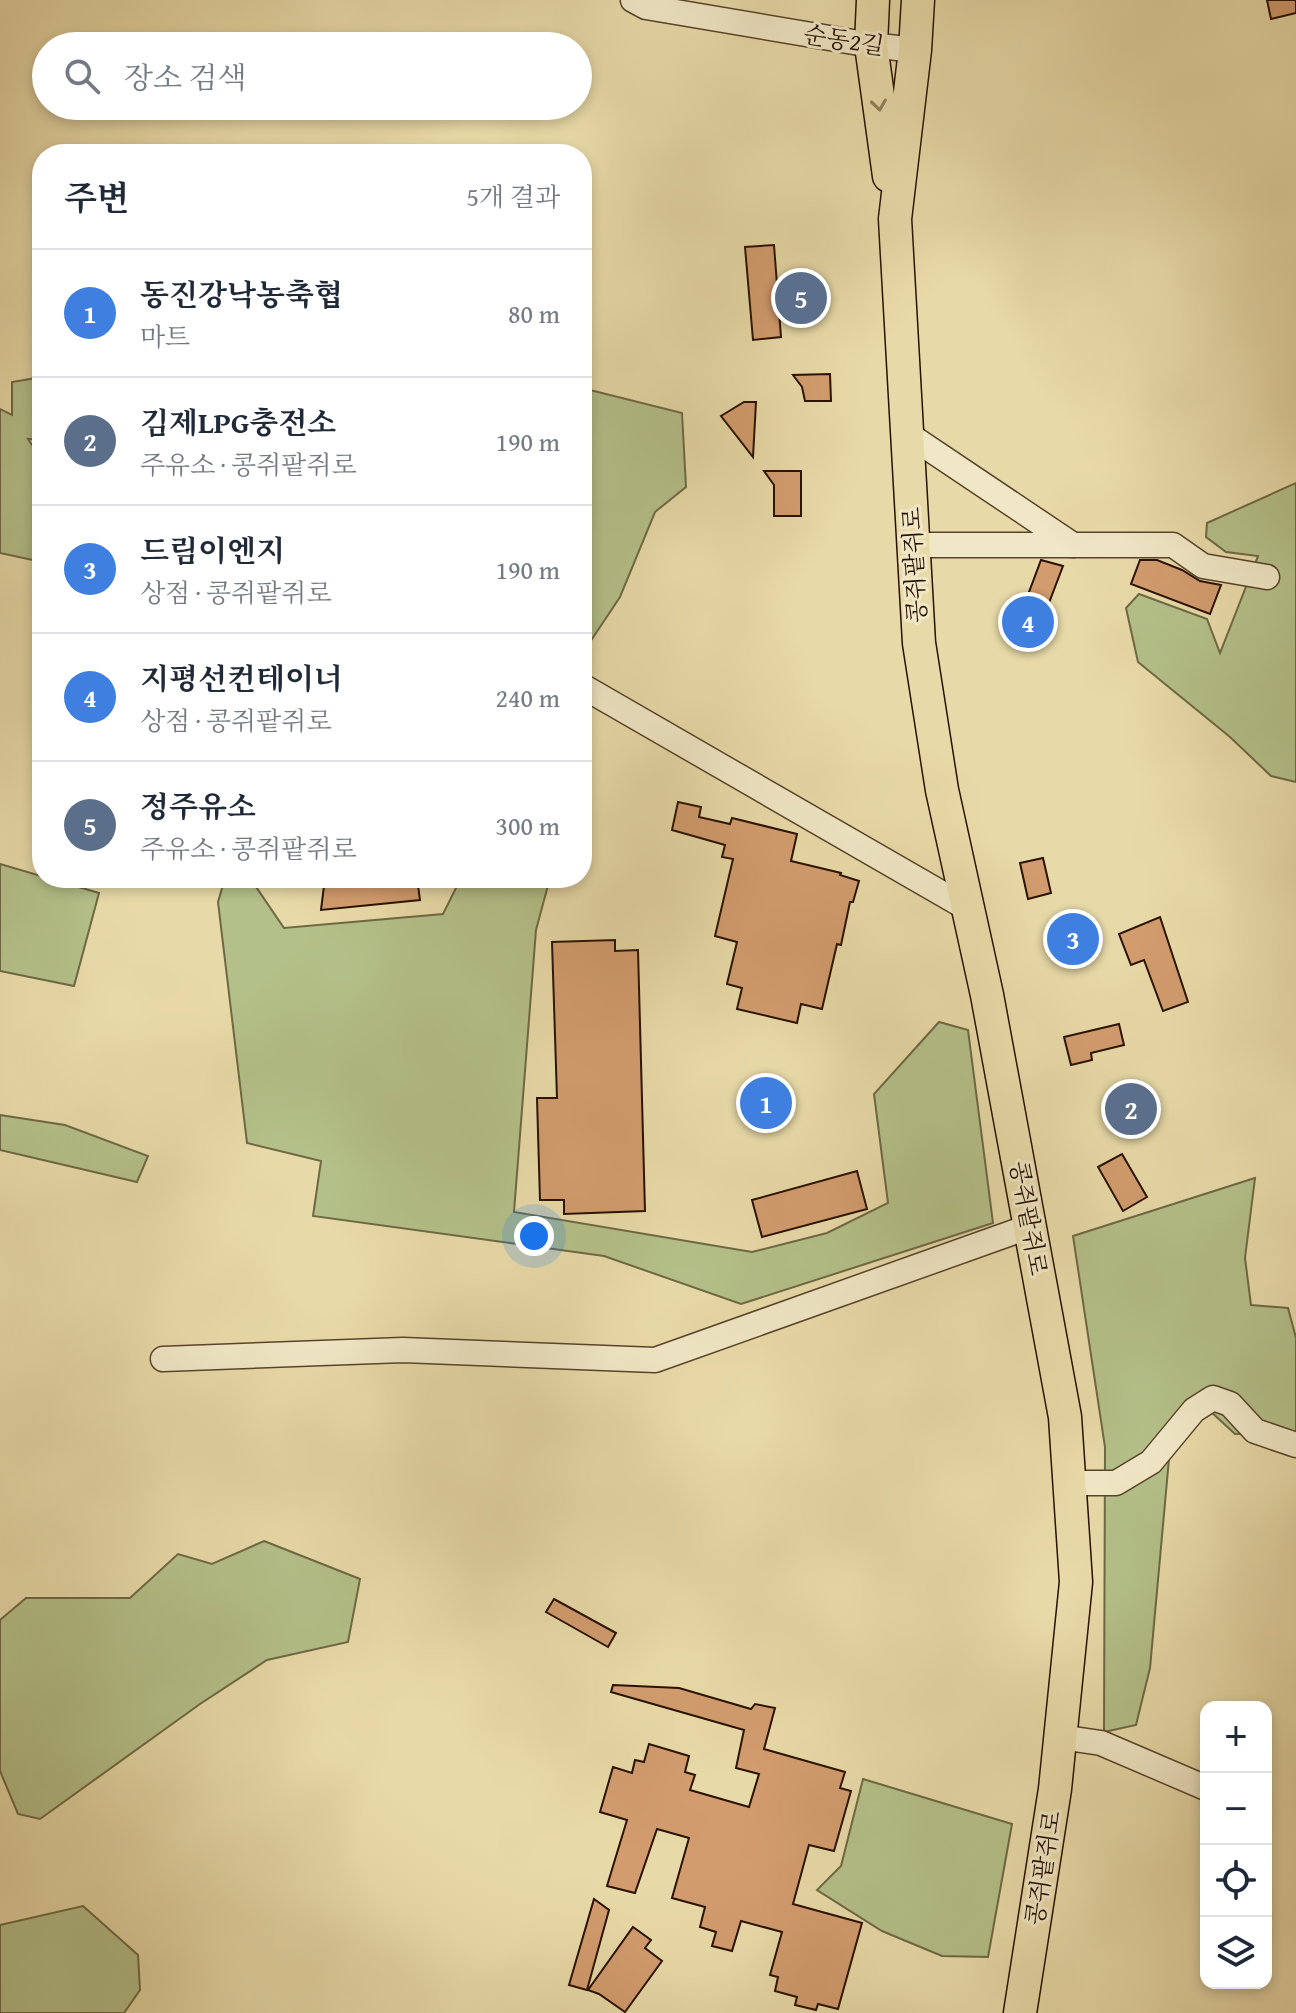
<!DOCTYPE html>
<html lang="ko">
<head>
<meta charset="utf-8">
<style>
  :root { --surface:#fff; --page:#f2f2f3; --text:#1f2937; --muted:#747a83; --line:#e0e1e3; --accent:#8f2418 }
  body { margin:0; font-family:"Gentium Book Plus","Noto Serif KR",serif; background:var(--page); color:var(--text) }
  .controls { position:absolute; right:24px; bottom:24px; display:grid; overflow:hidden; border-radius:16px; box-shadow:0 4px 12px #0003 }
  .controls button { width:72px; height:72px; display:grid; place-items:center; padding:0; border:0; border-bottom:2px solid var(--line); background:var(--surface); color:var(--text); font:40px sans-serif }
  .you { position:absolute; left:534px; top:1236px; width:28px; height:28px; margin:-20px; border:6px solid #fff; border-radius:50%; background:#1a73e8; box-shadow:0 0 0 12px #1a73e833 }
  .badge { display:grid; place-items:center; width:52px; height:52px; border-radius:50%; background:var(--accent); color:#fff; font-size:26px; font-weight:700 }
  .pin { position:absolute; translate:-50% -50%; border:4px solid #fff; box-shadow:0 2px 8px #0006 }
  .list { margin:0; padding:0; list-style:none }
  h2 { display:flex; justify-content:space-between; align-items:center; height:104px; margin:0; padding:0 32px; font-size:34px }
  h2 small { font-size:26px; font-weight:400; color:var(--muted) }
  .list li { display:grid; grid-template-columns:52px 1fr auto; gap:24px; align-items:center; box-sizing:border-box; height:128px; padding:0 32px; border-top:2px solid var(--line) }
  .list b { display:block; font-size:30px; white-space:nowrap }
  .list p { margin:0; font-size:26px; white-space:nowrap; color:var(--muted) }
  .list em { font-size:26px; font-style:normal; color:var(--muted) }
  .icon { flex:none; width:44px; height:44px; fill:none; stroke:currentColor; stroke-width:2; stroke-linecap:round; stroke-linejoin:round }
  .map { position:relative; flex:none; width:1296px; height:2013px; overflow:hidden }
  .search { position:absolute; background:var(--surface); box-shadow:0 4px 12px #0003; left:32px; top:32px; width:560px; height:88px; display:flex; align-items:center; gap:20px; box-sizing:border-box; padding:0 28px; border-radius:44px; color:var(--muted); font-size:30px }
  .panel { position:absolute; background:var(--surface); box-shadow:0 4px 12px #0003; left:32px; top:144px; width:560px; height:744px; border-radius:32px }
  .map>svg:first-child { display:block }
</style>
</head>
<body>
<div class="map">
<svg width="1296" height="2013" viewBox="0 0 1296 2013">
  <rect width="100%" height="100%" fill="#e8daa8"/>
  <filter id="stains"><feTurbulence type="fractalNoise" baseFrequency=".0025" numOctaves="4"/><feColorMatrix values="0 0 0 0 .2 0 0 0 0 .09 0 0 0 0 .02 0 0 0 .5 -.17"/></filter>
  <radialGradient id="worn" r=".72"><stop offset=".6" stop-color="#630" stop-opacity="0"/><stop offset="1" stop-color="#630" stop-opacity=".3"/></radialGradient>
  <g fill="#b4c089" stroke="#6e6845" stroke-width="2">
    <polygon points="42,377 42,440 28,439 42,460 42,562 0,553 0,409 12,415 12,382"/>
    <polygon points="582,388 682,413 686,487 655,512 620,597 582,654"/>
    <polygon points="1296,483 1296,782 1271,776 1230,737 1138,662 1126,608 1139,594 1207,619 1220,653 1258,556 1226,552 1206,537 1207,523"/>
    <polygon points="0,864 99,893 74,986 0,971"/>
    <polygon points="225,878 250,878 284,928 443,914 461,878 550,878 536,930 514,1212 752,1252 827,1233 888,1203 874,1094 939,1022 968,1030 993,1223 741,1304 604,1256 313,1216 321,1161 247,1143 218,902"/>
    <polygon points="0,1115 65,1125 148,1156 137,1182 0,1150"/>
    <polygon points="1255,1178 1245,1258 1251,1305 1288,1308 1296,1338 1296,1432 1235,1434 1209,1410 1169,1459 1150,1668 1136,1725 1104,1732 1105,1447 1073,1236"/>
    <polygon points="264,1541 360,1579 348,1642 267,1660 200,1704 40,1819 18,1814 0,1771 0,1620 26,1598 130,1598 178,1554 212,1564"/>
    <polygon points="863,1779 1012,1824 988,1957 942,1956 882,1931 817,1890 841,1866"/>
    <polygon points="83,1906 138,1955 140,1990 124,2013 0,2013 0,1925"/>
  </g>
  <g fill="#d29c6e" stroke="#281101" stroke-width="2">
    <polygon points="1267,0 1296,0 1296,13 1271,19"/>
    <polygon points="774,245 781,337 753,340 745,247"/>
    <polygon points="830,374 831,401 805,401 802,387 793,375"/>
    <polygon points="744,402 756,402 753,457 721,416"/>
    <polygon points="764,471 801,471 801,516 774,516 774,485"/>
    <polygon points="1041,560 1063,566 1033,645 1008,635 1023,598 1026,600"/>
    <polygon points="1140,560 1157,560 1182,570 1200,581 1221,585 1210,614 1131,584"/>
    <polygon points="678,802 701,807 699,817 730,824 732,818 797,834 791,861 841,873 840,875 859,881 853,902 850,902 841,945 837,944 822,1009 801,1004 797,1023 737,1009 742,988 727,984 737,942 715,936 733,859 722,857 725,845 672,830"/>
    <polygon points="1043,858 1051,893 1028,899 1020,863"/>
    <polygon points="325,878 417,878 420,900 321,910"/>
    <polygon points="1074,911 1090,959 1071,966 1055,918"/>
    <polygon points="1160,917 1188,1002 1163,1011 1144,960 1131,965 1119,934"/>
    <polygon points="615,940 615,951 638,950 645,1211 564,1214 564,1200 540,1200 537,1098 557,1098 552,942"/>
    <polygon points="1119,1024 1124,1045 1091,1053 1092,1060 1071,1065 1064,1037"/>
    <polygon points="1136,1093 1142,1122 1126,1126 1120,1097"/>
    <polygon points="1122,1154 1147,1197 1123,1211 1098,1167"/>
    <polygon points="857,1171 867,1209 762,1237 752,1200"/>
    <polygon points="554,1599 616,1633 608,1647 546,1612"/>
    <polygon points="613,1685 679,1688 751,1709 755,1704 775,1708 764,1749 845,1772 840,1788 851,1791 834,1851 809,1845 793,1904 862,1923 838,2009 818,2004 816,2010 795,2005 797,1997 775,1991 778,1977 770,1975 782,1932 741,1921 732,1951 712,1946 716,1932 700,1927 705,1907 672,1898 689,1838 657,1829 635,1893 607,1886 627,1820 600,1812 613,1767 632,1773 635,1760 644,1762 649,1744 689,1756 685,1772 695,1775 690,1790 749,1807 759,1774 736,1768 744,1730 611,1692"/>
    <polygon points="594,1899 609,1910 587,1990 569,1985"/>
    <polygon points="633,1927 651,1940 645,1948 662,1961 625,2012 599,1994 588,1990"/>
  </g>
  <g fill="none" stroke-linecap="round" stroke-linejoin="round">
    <defs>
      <g id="minor">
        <polyline points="633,0 646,7 871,45 915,50"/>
        <polyline points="906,433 1073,545"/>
        <polyline points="913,545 1173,545 1203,566 1267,577"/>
        <polyline points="582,686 967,908"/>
        <polyline points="163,1359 403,1350 655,1360 1031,1226"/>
        <polyline points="1069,1483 1116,1483 1151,1462 1194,1410 1213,1398 1230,1404 1255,1431 1296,1445"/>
        <polyline points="1060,1737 1101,1743 1206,1788"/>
      </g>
      <g id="major">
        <polyline points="873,0 871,45 889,176"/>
        <polyline points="918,0 915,50 895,219 919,643 942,790 987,995 1065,1417 1076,1582 1055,1789 1020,2013"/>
      </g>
    </defs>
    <use href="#minor" stroke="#58432b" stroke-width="27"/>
    <use href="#major" stroke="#281101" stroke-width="35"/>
    <use href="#minor" stroke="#f0e7c6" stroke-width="24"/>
    <use href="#major" stroke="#e8daa8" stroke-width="32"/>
  </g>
  <defs><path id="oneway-chevron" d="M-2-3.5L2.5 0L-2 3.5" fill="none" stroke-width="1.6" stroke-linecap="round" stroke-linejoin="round" transform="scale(2)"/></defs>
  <use stroke="#92805d" href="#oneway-chevron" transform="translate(879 105) rotate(82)"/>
  <g text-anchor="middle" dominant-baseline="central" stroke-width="6" stroke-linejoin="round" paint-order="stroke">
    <g font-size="24" fill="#281101" stroke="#f0e7c6">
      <text transform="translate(844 40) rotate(9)">순동2길</text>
      <text transform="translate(914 565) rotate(-93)">콩쥐팥쥐로</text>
      <text transform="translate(1029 1218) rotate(80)">콩쥐팥쥐로</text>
      <text transform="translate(1043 1868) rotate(-81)">콩쥐팥쥐로</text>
    </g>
  </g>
  <rect width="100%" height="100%" filter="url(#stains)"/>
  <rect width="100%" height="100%" fill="url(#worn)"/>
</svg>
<div class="controls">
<button>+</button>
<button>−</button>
<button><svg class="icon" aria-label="locate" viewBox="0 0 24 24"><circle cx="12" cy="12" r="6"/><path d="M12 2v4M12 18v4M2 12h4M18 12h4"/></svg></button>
<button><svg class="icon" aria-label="layers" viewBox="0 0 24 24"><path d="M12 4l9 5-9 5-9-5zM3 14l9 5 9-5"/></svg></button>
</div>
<div class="you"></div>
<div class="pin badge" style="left:766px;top:1103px;background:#3f7fe0">1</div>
<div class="pin badge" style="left:1131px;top:1109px;background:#5c6f8a">2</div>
<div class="pin badge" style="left:1073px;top:939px;background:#3f7fe0">3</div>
<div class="pin badge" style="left:1028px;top:622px;background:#3f7fe0">4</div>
<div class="pin badge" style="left:801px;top:298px;background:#5c6f8a">5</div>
<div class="search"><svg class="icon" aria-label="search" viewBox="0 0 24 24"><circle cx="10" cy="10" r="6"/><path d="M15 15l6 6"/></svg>장소 검색</div>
<section class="panel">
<h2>주변<small>5개 결과</small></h2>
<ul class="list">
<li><span class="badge" style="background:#3f7fe0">1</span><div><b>동진강낙농축협</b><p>마트</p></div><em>80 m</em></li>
<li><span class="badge" style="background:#5c6f8a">2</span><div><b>김제LPG충전소</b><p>주유소 · 콩쥐팥쥐로</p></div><em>190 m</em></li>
<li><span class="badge" style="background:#3f7fe0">3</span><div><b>드림이엔지</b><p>상점 · 콩쥐팥쥐로</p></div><em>190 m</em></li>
<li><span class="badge" style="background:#3f7fe0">4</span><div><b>지평선컨테이너</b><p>상점 · 콩쥐팥쥐로</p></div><em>240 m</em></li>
<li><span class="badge" style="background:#5c6f8a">5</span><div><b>정주유소</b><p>주유소 · 콩쥐팥쥐로</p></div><em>300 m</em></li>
</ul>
</section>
</div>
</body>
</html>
